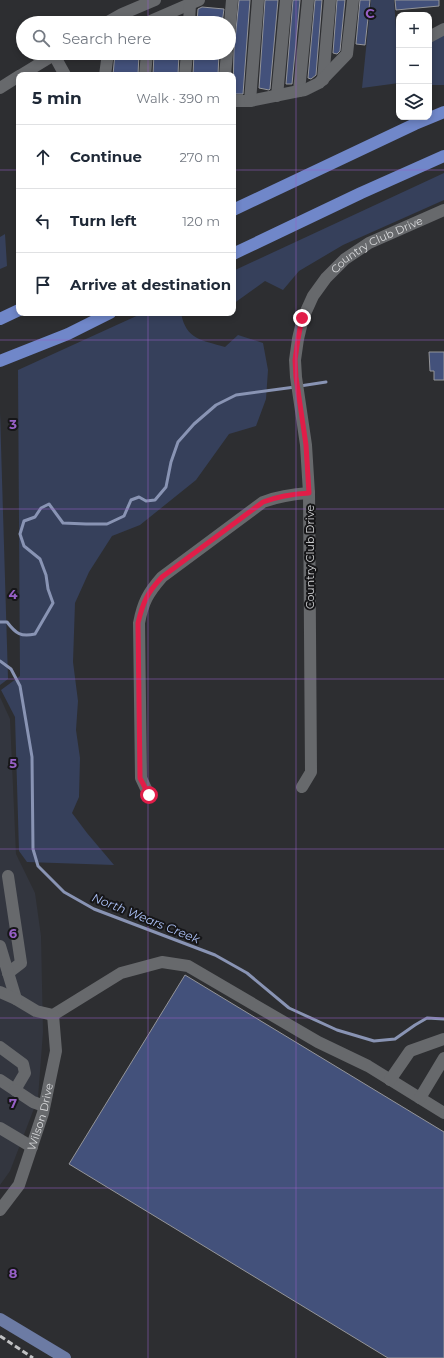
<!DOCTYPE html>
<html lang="en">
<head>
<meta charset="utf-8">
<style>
  :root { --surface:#fff; --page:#f2f2f3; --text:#1f2937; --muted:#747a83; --line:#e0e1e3 }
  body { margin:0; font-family:Montserrat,sans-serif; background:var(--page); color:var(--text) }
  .controls { position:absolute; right:12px; top:12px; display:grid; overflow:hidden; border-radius:8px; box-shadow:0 2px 6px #0003 }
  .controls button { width:36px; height:36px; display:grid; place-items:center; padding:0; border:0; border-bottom:1px solid var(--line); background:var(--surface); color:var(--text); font:20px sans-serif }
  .stop { position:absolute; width:12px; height:12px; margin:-9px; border:3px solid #e11d48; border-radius:50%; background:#fff }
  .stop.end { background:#e11d48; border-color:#fff; box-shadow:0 1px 4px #0008 }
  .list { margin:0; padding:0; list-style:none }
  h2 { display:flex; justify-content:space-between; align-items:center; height:52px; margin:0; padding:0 16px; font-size:17px }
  h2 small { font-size:13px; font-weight:400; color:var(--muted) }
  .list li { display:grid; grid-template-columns:26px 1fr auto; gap:12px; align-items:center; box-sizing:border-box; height:64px; padding:0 16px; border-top:1px solid var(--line) }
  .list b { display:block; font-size:15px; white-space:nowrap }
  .list em { font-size:13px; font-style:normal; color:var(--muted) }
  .icon { flex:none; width:22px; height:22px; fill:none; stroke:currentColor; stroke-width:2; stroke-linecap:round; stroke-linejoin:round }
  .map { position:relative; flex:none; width:444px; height:1358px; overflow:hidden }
  .search { position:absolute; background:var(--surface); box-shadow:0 2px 6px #0003; left:16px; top:16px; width:220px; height:44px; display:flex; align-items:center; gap:10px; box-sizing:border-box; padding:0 14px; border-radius:22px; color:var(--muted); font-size:15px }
  .panel { position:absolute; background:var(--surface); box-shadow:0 2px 6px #0003; left:16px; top:72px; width:220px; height:244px; border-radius:8px }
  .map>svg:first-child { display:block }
</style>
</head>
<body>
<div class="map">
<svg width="444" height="1358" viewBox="0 0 444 1358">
  <rect width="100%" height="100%" fill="#2d2e31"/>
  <polygon fill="#33363f" points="0,697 10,719 16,854 35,893 41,936 43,1032 38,1098 10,1171 0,1185"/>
  <g fill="#36405b">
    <polygon points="371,0 394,0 397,42 399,42 399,83 362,88"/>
    <polygon points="444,35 444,85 429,85 429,42"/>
    <polygon points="444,173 444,200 343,245 299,271 283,290 265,281 233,304 233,271"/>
    <polygon points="5,234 7,266 0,269 0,237"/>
    <path d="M143,313h38c5,27 21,27 44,34l13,-12 25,8 5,27 -2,29 -10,27 -27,8 -33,46 -56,45 -28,11 -23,36 -14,31 -2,59 5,39 -2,29 4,28 -1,39 -7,16 15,20 27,32 -87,-3 -8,-11 -4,-134 -14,-27 19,-14 -2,-306z"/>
    <polygon points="0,412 8,679 0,685"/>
  </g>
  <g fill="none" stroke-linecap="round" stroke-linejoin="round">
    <g stroke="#8994b4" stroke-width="3">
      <polyline points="300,386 326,382"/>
      <path d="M0,622h7c9,12 14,15 28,12l18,-31 -5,-14 -2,-14 -6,-16 -16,-13 -4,-12 4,-13 11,-4 6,-9 8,-4 14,19 23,1h21l17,-8 7,-16 8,-3 7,4 9,-1 11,-13 5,-25 7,-20 16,-18 22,-19 20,-10 59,-8"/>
      <polyline points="0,661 11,669 20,686 32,757 33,849 38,866 64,892 94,909 215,955 247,973 289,1008 337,1030 374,1041 395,1039 415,1025 427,1018 444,1019"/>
    </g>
  </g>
  <g fill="#43517b" stroke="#949599">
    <polygon points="239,0 250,0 243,94 233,94 234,50"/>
    <polygon points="265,0 278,0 270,89 269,90 259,88"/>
    <polygon points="293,0 300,0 292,84 286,84"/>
    <polygon points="315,0 322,0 316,75 311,79 308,78"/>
    <polygon points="337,0 345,0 340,51 337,54 333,53"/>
    <polygon points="360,0 370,0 365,45 356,44"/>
    <polygon points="395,0 439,0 439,6 396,10"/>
    <polygon points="202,7 224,9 222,23 197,23 198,9"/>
    <polygon points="115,53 139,53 138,75 113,75"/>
    <polygon points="154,53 179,53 178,75 153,75"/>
    <polygon points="194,53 219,53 218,75 193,75"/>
    <polygon points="429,352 444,352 444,380 434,380 434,371 430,371"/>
    <polygon points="185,975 444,1132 444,1358 388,1358 69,1164"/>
  </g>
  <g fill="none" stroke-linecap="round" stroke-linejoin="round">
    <g stroke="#67696c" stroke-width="12">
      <polyline points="106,23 122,14 155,0"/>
      <polyline points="146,23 199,0"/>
      <polyline points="189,23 190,4"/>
      <polyline points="229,35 232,0"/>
      <polyline points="429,37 444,29"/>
      <polyline points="54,55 65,75"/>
      <polyline points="21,75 57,53"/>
      <polyline points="105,75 108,53"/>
      <polyline points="145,75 147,53"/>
      <polyline points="185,75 187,53"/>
      <polyline points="225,75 227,53"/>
      <polyline points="323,80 330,0"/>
      <polyline points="0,88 19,76"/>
      <polyline points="299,91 308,0"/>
      <polyline points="277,96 286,0"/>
      <polyline points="233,101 250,101 299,91 305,90 319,83 347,54 353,0"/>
      <polyline points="250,101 258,0"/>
      <path id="s1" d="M302,787l9,-15 -2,-279 -3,-48 -10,-68 -1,-17 3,-21 5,-21 10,-22 13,-18 19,-19 24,-16 75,-33"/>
      <path d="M149,795l-8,-17 -2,-155c4,-21 9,-30 23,-46l101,-75c16,-6 29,-8 46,-9"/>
      <polyline points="8,876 21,963 8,973"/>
      <polyline points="0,946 16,999 36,1011 53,1015 121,973 162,962 188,966 318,1042 368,1066 444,1113"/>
      <polyline points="0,992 16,999"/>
      <polyline points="0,1047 23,1064 25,1073 15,1090 0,1080"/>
      <polyline points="390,1080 410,1051 444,1039"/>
      <polyline points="15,1090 33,1102 44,1106"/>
      <polyline points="420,1098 444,1058"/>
      <polyline points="0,1128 32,1147"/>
      <path id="s2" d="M0,1210l19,-25 24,-72 13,-62 -3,-36"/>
    </g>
    <polyline stroke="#6c7ba4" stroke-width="12" points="0,1319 65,1358"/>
    <g stroke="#7087c9" stroke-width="12">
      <polyline points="233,210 415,124 444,112"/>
      <polyline points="233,254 361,193 444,156"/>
      <polyline points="0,319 19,310"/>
      <polyline points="0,361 68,334 110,313"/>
    </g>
    <polyline stroke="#c0c1c3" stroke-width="3" stroke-dasharray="6 3" stroke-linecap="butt" points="0,1336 33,1358"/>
  </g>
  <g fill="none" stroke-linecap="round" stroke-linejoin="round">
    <path stroke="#e11d48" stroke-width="5" d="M149,795l-9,-17 -2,-155c5,-21 9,-30 24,-46l101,-75c16,-6 29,-8 46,-9l-3,-48 -10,-68 -1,-17 3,-21 4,-21"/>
  </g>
  <path fill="none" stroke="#9760c7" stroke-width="1" stroke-opacity="0.55" d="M148,0v23M296,0v1358M148,53v22M0,170h19M233,170h211M148,313v1045M0,340h444M0,509h444M0,679h444M0,849h444M0,1018h444M0,1188h444"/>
  <g text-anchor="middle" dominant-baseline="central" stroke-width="4" stroke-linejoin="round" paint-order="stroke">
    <g font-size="11" fill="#d8d9db" stroke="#161618">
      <text stroke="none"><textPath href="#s1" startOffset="581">Country Club Drive</textPath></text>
      <text transform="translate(310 557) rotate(-90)">Country Club Drive</text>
      <text stroke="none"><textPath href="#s2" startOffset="103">Wilson Drive</textPath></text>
    </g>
    <g font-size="12" font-style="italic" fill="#adc2f8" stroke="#161618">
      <text transform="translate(146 918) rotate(22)">North Wears Creek</text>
    </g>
  </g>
  <g font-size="13" text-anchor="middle" font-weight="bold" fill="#9760c7" stroke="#161618" stroke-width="4" stroke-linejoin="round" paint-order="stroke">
    <text x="370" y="18">C</text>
    <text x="13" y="429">3</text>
    <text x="13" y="599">4</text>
    <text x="13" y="768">5</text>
    <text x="13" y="938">6</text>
    <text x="13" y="1108">7</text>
    <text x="13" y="1278">8</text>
  </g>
</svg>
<div class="controls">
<button>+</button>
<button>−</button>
<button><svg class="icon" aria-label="layers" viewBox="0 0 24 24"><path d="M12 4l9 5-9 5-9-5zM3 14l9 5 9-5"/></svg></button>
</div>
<div class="stop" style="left:149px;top:795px"></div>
<div class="stop end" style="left:302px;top:318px"></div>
<div class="search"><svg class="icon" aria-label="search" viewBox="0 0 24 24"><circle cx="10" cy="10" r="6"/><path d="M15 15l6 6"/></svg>Search here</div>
<section class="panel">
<h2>5 min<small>Walk · 390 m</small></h2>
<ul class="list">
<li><svg class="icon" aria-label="ahead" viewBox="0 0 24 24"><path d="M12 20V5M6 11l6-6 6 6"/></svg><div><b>Continue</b></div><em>270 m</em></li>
<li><svg class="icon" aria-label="left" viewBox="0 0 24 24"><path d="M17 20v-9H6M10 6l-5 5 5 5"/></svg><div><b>Turn left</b></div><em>120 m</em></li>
<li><svg class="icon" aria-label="arrive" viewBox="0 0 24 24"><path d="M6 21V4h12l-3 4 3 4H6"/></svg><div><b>Arrive at destination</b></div></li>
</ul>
</section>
</div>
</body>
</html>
